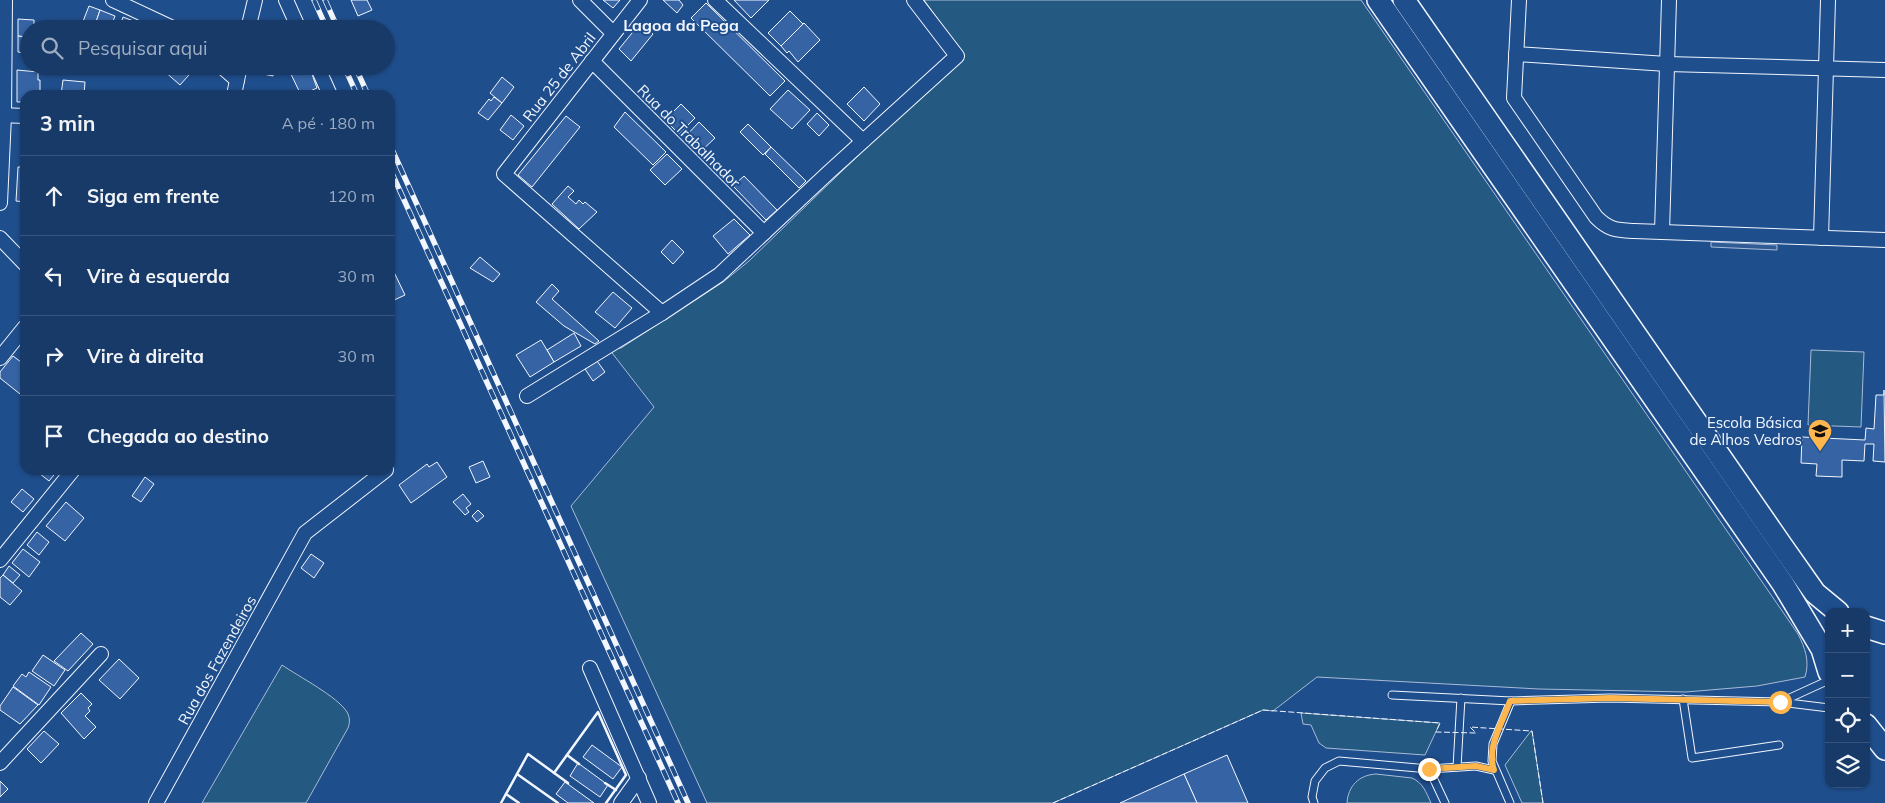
<!DOCTYPE html>
<html lang="pt">
<head>
<meta charset="utf-8">
<style>
  :root { --surface:#173a69; --page:#244571; --text:#f1f3f6; --muted:#9eadc0; --line:#36547d }
  body { margin:0; font-family:Mulish,sans-serif; background:var(--page); color:var(--text) }
  .controls { position:absolute; right:15px; bottom:15px; display:grid; overflow:hidden; border-radius:10px; box-shadow:0 1px 4px #0004 }
  .controls button { width:45px; height:45px; display:grid; place-items:center; padding:0; border:0; border-bottom:1px solid var(--line); background:var(--surface); color:var(--text); font:25px sans-serif }
  .stop { position:absolute; width:15px; height:15px; margin:-11px; border:4px solid #ffb74d; border-radius:50%; background:#fff }
  .stop.end { background:#ffb74d; border-color:#fff; box-shadow:0 1px 5px #0008 }
  .list { margin:0; padding:0; list-style:none }
  h2 { display:flex; justify-content:space-between; align-items:center; height:65px; margin:0; padding:0 20px; font-size:21px }
  h2 small { font-size:16px; font-weight:400; color:var(--muted) }
  .list li { display:grid; grid-template-columns:32px 1fr auto; gap:15px; align-items:center; box-sizing:border-box; height:80px; padding:0 20px; border-top:1px solid var(--line) }
  .list b { display:block; font-size:19px; white-space:nowrap }
  .list em { font-size:16px; font-style:normal; color:var(--muted) }
  .icon { flex:none; width:28px; height:28px; fill:none; stroke:currentColor; stroke-width:2; stroke-linecap:round; stroke-linejoin:round }
  .map { position:relative; flex:none; width:1885px; height:803px; overflow:hidden }
  .search { position:absolute; background:var(--surface); box-shadow:0 1px 4px #0004; left:20px; top:20px; width:375px; height:55px; display:flex; align-items:center; gap:12px; box-sizing:border-box; padding:0 18px; border-radius:28px; color:var(--muted); font-size:19px }
  .panel { position:absolute; background:var(--surface); box-shadow:0 1px 4px #0004; left:20px; top:90px; width:375px; height:385px; border-radius:15px }
  .map>svg:first-child { display:block }
</style>
</head>
<body>
<div class="map">
<svg width="1885" height="803" viewBox="0 0 1885 803">
  <rect width="100%" height="100%" fill="#1f4e8c"/>
  <g fill="#245a82" stroke="#a8bbd7">
    <path d="M924,0h437l437,634c7,14 12,27 7,43l-48,9 -71,6 -147,-3 -222,-12 -44,34 -10,-1 -210,93h-346l-136,-297 83,-99 -45,-58 12,-1 102,-66 26,-21 208,-201 5,-7z"/>
    <polygon points="1811,350 1864,352 1861,427 1808,425"/>
    <path d="M282,665c16,11 56,32 65,47 3,5 3,11 1,16l-42,75h-104z"/>
    <polygon points="1301,713 1440,723 1425,755 1326,748 1319,743 1311,725 1303,724"/>
    <polygon points="1531,731 1532,731 1543,803 1522,803 1505,765"/>
    <path d="M1376,774l36,4c11,5 14,14 19,25h-84c1,-17 12,-28 29,-29z"/>
  </g>
  <polygon fill="#305b95" stroke="#a8bbd7" points="1711,242 1777,245 1777,250 1711,247"/>
  <g fill="#3563a3" stroke="#f2f6ff">
    <polygon points="351,0 367,0 372,10 358,16"/>
    <polygon points="603,0 620,0 613,8"/>
    <polygon points="663,0 679,0 683,5 677,13"/>
    <polygon points="734,0 769,0 751,18"/>
    <polygon points="706,3 785,81 770,96 691,18"/>
    <polygon points="89,6 100,10 94,28 80,29"/>
    <polygon points="100,10 115,16 110,29 94,28"/>
    <polygon points="790,11 803,24 781,46 768,33"/>
    <polygon points="123,17 144,25 143,29 119,29"/>
    <polygon points="18,19 34,20 34,29 29,29 29,37 18,36"/>
    <polygon points="641,22 653,34 631,61 619,49"/>
    <polygon points="804,23 820,40 798,62 789,51 787,53 781,46"/>
    <polygon points="18,36 29,38 29,54 18,52"/>
    <polygon points="167,66 195,66 196,67 180,85 163,70"/>
    <polygon points="254,66 276,66 273,76 253,72"/>
    <polygon points="299,66 309,66 317,88 301,95 289,70"/>
    <polygon points="17,70 38,72 38,80 40,80 40,95 25,95 25,102 17,102"/>
    <polygon points="502,77 514,87 502,103 490,93"/>
    <polygon points="63,80 85,82 84,95 61,95"/>
    <polygon points="864,87 880,104 864,121 847,104"/>
    <polygon points="788,90 810,110 792,129 770,109"/>
    <polygon points="494,97 502,103 488,120 478,113 489,99 491,101"/>
    <polygon points="681,104 695,118 679,134 665,120"/>
    <polygon points="625,112 666,152 653,165 614,127"/>
    <polygon points="817,113 829,125 819,136 807,124"/>
    <polygon points="511,115 524,126 513,140 500,130"/>
    <polygon points="566,116 580,127 532,187 518,175"/>
    <polygon points="699,122 715,138 699,153 684,138"/>
    <polygon points="748,124 771,147 763,155 740,132"/>
    <polygon points="771,147 806,181 799,188 765,154"/>
    <polygon points="667,154 682,169 665,185 650,170"/>
    <polygon points="18,167 25,167 25,202 16,201"/>
    <polygon points="744,176 777,210 766,220 733,186"/>
    <polygon points="568,186 574,191 568,197 576,204 579,200 583,204 585,202 597,212 579,229 552,204"/>
    <polygon points="734,219 750,235 728,254 713,236"/>
    <polygon points="672,240 684,252 673,264 661,252"/>
    <polygon points="480,257 500,274 493,282 470,268"/>
    <polygon points="392,268 405,295 390,302 390,269"/>
    <polygon points="552,284 559,291 552,299 599,341 595,344 564,326 536,302"/>
    <polygon points="613,292 632,308 615,328 595,312"/>
    <polygon points="574,333 581,346 554,362 547,350"/>
    <polygon points="541,340 554,362 530,377 516,355"/>
    <polygon points="13,356 25,365 25,398 0,378 0,372"/>
    <polygon points="597,361 605,372 593,381 585,369"/>
    <polygon points="1884,390 1885,462 1873,461 1874,444 1865,444 1864,461 1842,460 1842,477 1816,476 1817,464 1801,463 1802,437 1865,440 1866,428 1874,429 1876,395 1884,395"/>
    <polygon points="483,461 490,477 476,483 469,467"/>
    <polygon points="437,462 447,477 411,503 399,485 427,464 429,467"/>
    <polygon points="35,470 58,470 49,481"/>
    <polygon points="145,477 154,484 141,502 132,496"/>
    <polygon points="22,489 34,499 23,512 11,502"/>
    <polygon points="463,494 471,504 466,508 469,512 465,515 453,502"/>
    <polygon points="66,502 84,518 65,541 46,526"/>
    <polygon points="478,510 484,516 477,522 472,516"/>
    <polygon points="37,532 49,542 39,555 27,545"/>
    <polygon points="23,549 40,562 29,577 12,563"/>
    <polygon points="311,554 324,563 314,578 301,568"/>
    <polygon points="9,566 20,575 13,583 3,575"/>
    <polygon points="3,575 22,591 10,605 0,597 0,578"/>
    <polygon points="81,633 93,644 68,671 54,661"/>
    <polygon points="43,655 65,670 54,686 32,671"/>
    <polygon points="119,659 139,678 120,699 99,680"/>
    <polygon points="29,672 51,687 39,705 13,686 22,674 26,677"/>
    <polygon points="13,687 38,705 20,724 0,710 0,706"/>
    <polygon points="81,693 92,704 88,708 90,711 85,716 96,727 84,739 61,713"/>
    <polygon points="44,731 59,744 41,763 27,749"/>
    <polygon points="592,745 622,767 613,779 583,757"/>
    <polygon points="1227,755 1248,803 1197,803 1184,774"/>
    <polygon points="578,763 608,785 600,797 570,776"/>
    <polygon points="1184,774 1197,803 1120,803"/>
    <polygon points="0,781 8,789 0,797"/>
    <polygon points="565,782 594,803 568,803 556,794"/>
  </g>
  <g fill="none" stroke-linecap="round" stroke-linejoin="round">
    <defs>
      <g id="lane">
        <polyline points="1392,695 1511,701 1610,698 1780,702 1829,708"/>
        <polyline points="1683,699 1692,758 1779,745"/>
        <polyline points="1781,702 1829,680"/>
        <polyline points="1457,767 1461,698"/>
        <polyline points="1429,769 1445,803"/>
        <polyline points="1314,803 1312,797 1315,781 1325,768 1339,761 1429,769 1476,766 1494,770"/>
        <polyline points="1510,803 1492,761 1493,744 1511,701"/>
      </g>
      <g id="street">
        <polyline points="113,0 175,29"/>
        <polyline points="286,0 299,29"/>
        <polyline points="580,0 613,33"/>
        <polyline points="640,0 504,174 662,313"/>
        <polyline points="715,0 863,141"/>
        <path d="M1519,0l-5,98 82,119c13,13 20,13 38,14l251,9"/>
        <polyline points="248,29 255,0"/>
        <polyline points="1516,54 1667,64 1885,70"/>
        <polyline points="592,61 764,233"/>
        <polyline points="221,66 237,80"/>
        <polyline points="317,66 330,95"/>
        <polyline points="234,95 240,66"/>
        <polyline points="0,115 25,116"/>
        <polyline points="0,203 4,116 5,0"/>
        <polyline points="1662,232 1669,0"/>
        <polyline points="0,238 25,264"/>
        <polyline points="1821,238 1828,0"/>
        <polyline points="0,358 25,327"/>
        <polyline points="527,396 662,313 719,275 829,172 957,56 914,0"/>
        <polyline points="0,560 73,470"/>
        <polyline points="590,668 649,803"/>
        <polyline points="0,763 101,654"/>
        <polyline points="156,803 305,533 386,470"/>
        <polyline points="621,803 639,778"/>
      </g>
      <g id="primary">
        <polyline points="1378,0 1783,584 1822,649 1829,672"/>
        <polyline points="1404,0 1782,546 1815,593 1838,612"/>
        <polyline points="1866,627 1885,633"/>
        <polyline points="1866,725 1885,749"/>
      </g>
    </defs>
    <use href="#lane" stroke="#f2f6ff" stroke-width="9"/>
    <use href="#street" stroke="#f2f6ff" stroke-width="16"/>
    <use href="#primary" stroke="#f2f6ff" stroke-width="24"/>
    <use href="#lane" stroke="#1f4e8c" stroke-width="7"/>
    <use href="#street" stroke="#1f4e8c" stroke-width="14"/>
    <use href="#primary" stroke="#1f4e8c" stroke-width="21"/>
    <defs>
      <g id="rail">
        <polyline points="314,0 327,29"/>
        <polyline points="325,0 338,29"/>
        <polyline points="344,66 357,95"/>
        <polyline points="355,66 368,95"/>
        <polyline points="390,145 688,803"/>
        <polyline points="390,169 678,803"/>
      </g>
    </defs>
    <use href="#rail" stroke="#f2f6ff" stroke-width="5.5"/>
    <use href="#rail" stroke="#1f4e8c" stroke-width="4" stroke-dasharray="11" stroke-linecap="butt"/>
    <polyline stroke="#f2f6ff" stroke-width="1" stroke-dasharray="6 2.5" stroke-linecap="butt" points="1053,803 1263,710 1440,723 1436,732 1476,733 1470,727 1532,731 1543,803"/>
    <g stroke="#f2f6ff" stroke-width="2.5">
      <polyline points="567,755 579,764"/>
      <polyline points="554,773 598,712 626,775 606,803"/>
      <polyline points="517,774 558,803"/>
      <polyline points="605,783 616,790"/>
      <polyline points="506,794 519,803"/>
      <polyline points="501,803 528,754 568,783"/>
    </g>
  </g>
  <g fill="none" stroke-linecap="round" stroke-linejoin="round">
    <path stroke="#ffb74d" stroke-width="6" d="M1429,769l47,-3 18,4c-8,-23 9,-48 16,-69l100,-3 170,4"/>
  </g>
  <defs>
    <symbol id="school-pin" viewBox="-11 -11 22 30"><path d="M0 17L-7.5 6A9.5 9.5 0 1 1 7.5 6Z" fill="#ffb74d" stroke="#1f4e8c"/><path d="M0-5L7-2L0 1L-7-2ZM-4 1L0 2.5L4 1V4Q0 6-4 4Z" fill="#111"/></symbol>
  </defs>
  <g fill-rule="evenodd">
    <use href="#school-pin" x="1806" y="417" width="28" height="38"/>
  </g>
  <g text-anchor="middle" dominant-baseline="central" stroke-width="4" stroke-linejoin="round" paint-order="stroke">
    <g font-size="15" fill="#f2f6ff" stroke="#1f4e8c">
      <text transform="translate(559 77) rotate(-52)">Rua 25 de Abril</text>
      <text transform="translate(689 136) rotate(45)">Rua do Trabalhador</text>
      <text transform="translate(217 660) rotate(-61)">Rua dos Fazendeiros</text>
    </g>
    <g font-size="15" fill="#f2f6ff" stroke="#1f4e8c" text-anchor="end">
      <text x="1802" y="422">Escola Básica<tspan x="1802" dy="17">de Alhos Vedros</tspan></text>
    </g>
    <g font-size="16" font-weight="bold" fill="#f2f6ff" stroke="#1f4e8c">
      <text x="681" y="25">Lagoa da Pega</text>
    </g>
  </g>
</svg>
<div class="controls">
<button>+</button>
<button>−</button>
<button><svg class="icon" aria-label="locate" viewBox="0 0 24 24"><circle cx="12" cy="12" r="6"/><path d="M12 2v4M12 18v4M2 12h4M18 12h4"/></svg></button>
<button><svg class="icon" aria-label="layers" viewBox="0 0 24 24"><path d="M12 4l9 5-9 5-9-5zM3 14l9 5 9-5"/></svg></button>
</div>
<div class="stop" style="left:1780px;top:702px"></div>
<div class="stop end" style="left:1429px;top:769px"></div>
<div class="search"><svg class="icon" aria-label="search" viewBox="0 0 24 24"><circle cx="10" cy="10" r="6"/><path d="M15 15l6 6"/></svg>Pesquisar aqui</div>
<section class="panel">
<h2>3 min<small>A pé · 180 m</small></h2>
<ul class="list">
<li><svg class="icon" aria-label="ahead" viewBox="0 0 24 24"><path d="M12 20V5M6 11l6-6 6 6"/></svg><div><b>Siga em frente</b></div><em>120 m</em></li>
<li><svg class="icon" aria-label="left" viewBox="0 0 24 24"><path d="M17 20v-9H6M10 6l-5 5 5 5"/></svg><div><b>Vire à esquerda</b></div><em>30 m</em></li>
<li><svg class="icon" aria-label="right" viewBox="0 0 24 24"><path d="M7 20v-9h11M14 6l5 5-5 5"/></svg><div><b>Vire à direita</b></div><em>30 m</em></li>
<li><svg class="icon" aria-label="arrive" viewBox="0 0 24 24"><path d="M6 21V4h12l-3 4 3 4H6"/></svg><div><b>Chegada ao destino</b></div></li>
</ul>
</section>
</div>
</body>
</html>
